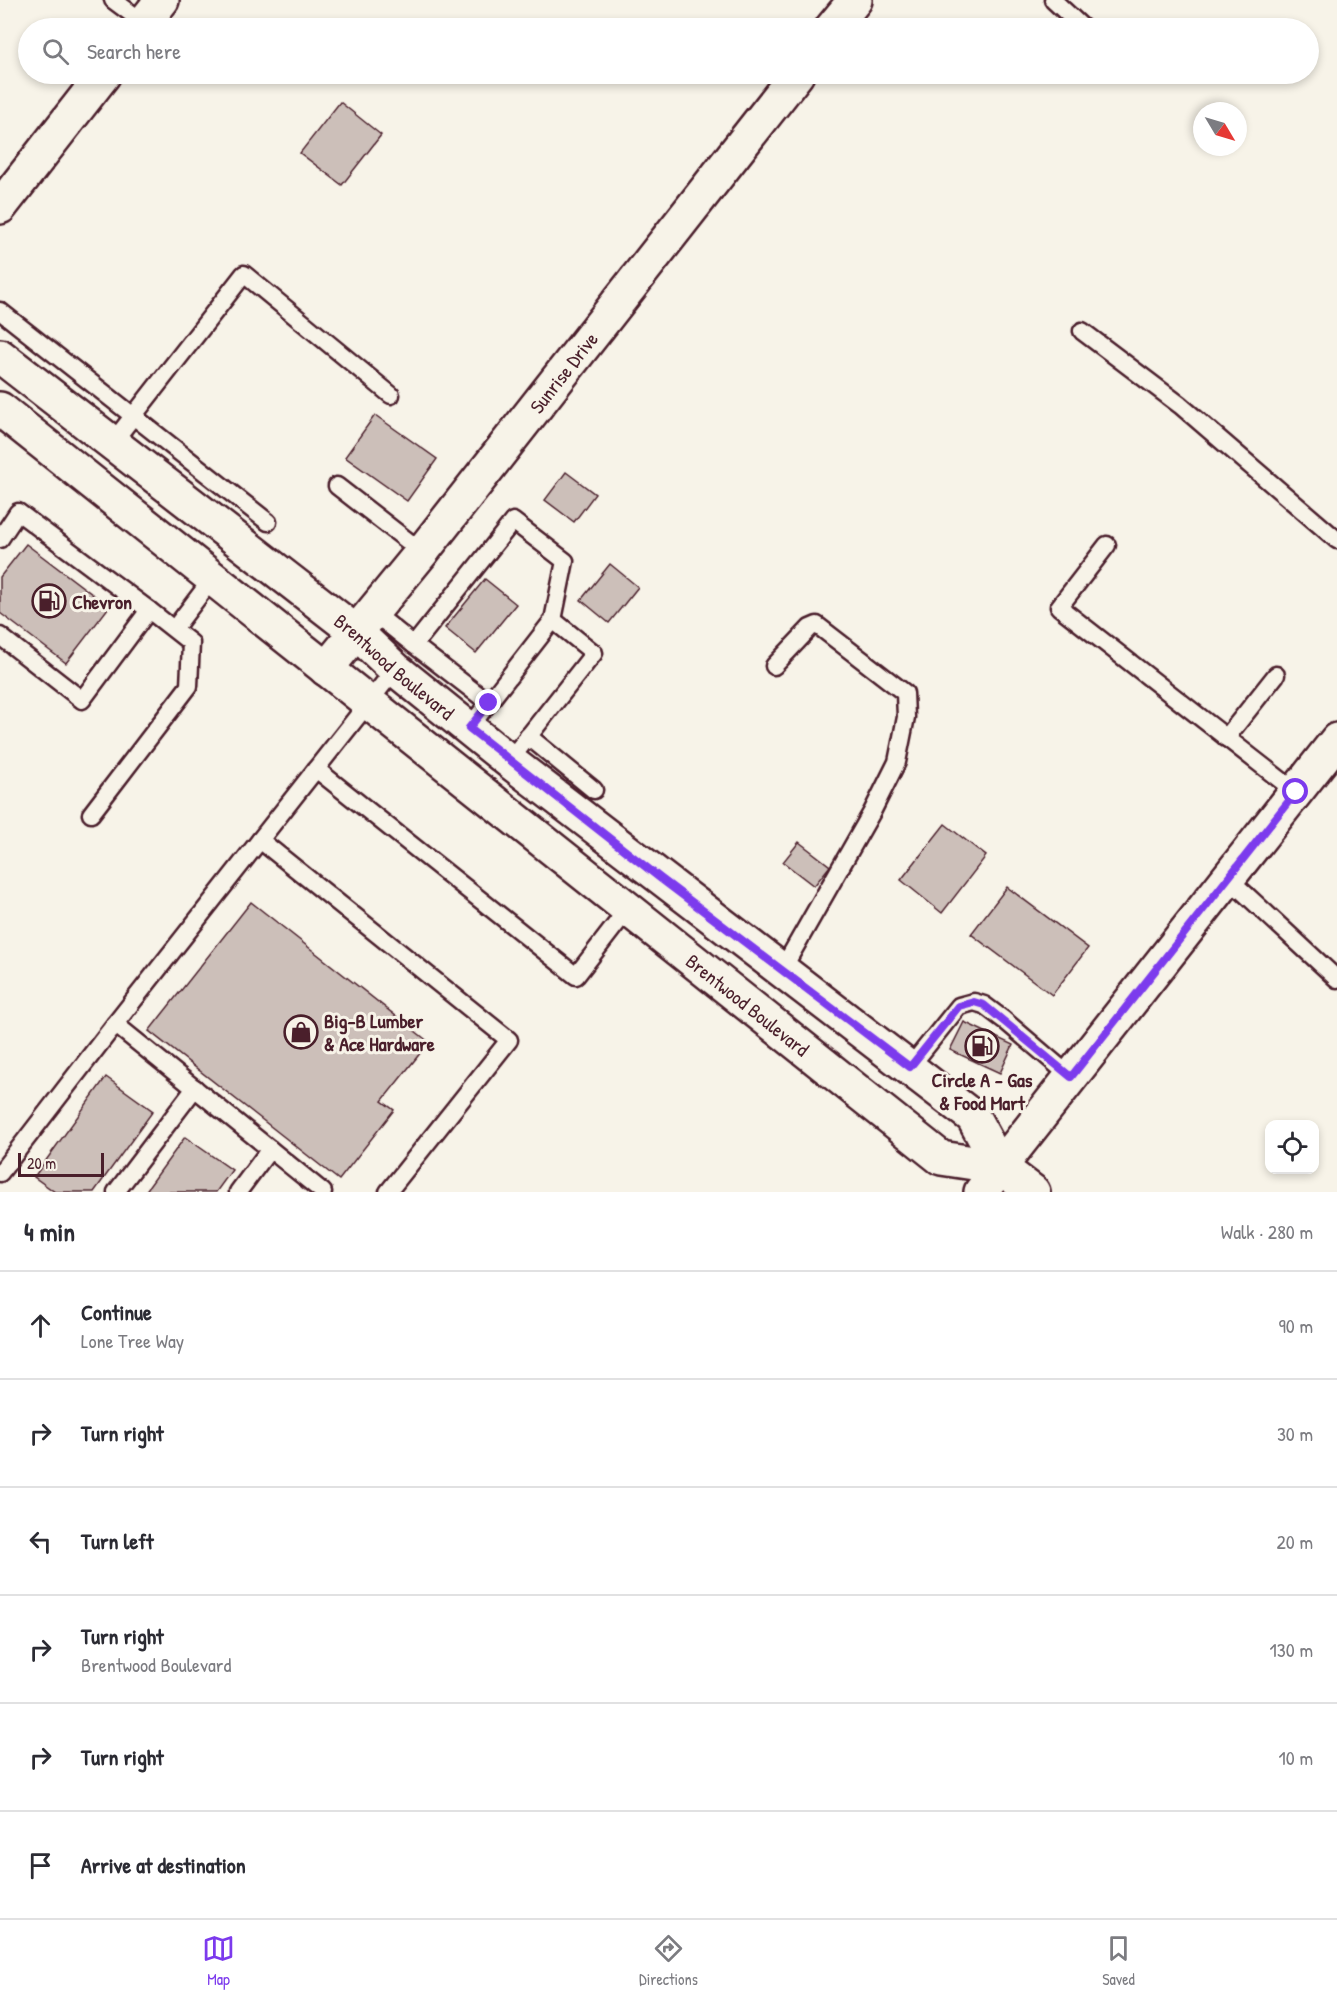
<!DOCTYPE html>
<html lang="en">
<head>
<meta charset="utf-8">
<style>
  :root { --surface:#fff; --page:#f2f2f3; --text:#2b2b33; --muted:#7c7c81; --line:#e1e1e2; --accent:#7c3aed }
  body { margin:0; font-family:"Patrick Hand",sans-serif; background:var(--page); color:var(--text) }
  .controls { position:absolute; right:18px; bottom:18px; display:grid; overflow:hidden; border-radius:12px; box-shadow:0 3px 9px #0003 }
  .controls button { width:54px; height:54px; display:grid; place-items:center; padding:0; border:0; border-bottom:2px solid var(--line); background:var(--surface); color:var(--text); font:30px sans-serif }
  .compass { position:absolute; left:1193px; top:102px; width:54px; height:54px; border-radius:50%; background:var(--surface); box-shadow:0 3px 9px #0003; rotate:128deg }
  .scale { position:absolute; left:18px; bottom:15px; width:86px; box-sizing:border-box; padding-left:6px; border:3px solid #4a1f2b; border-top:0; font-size:16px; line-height:21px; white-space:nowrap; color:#4a1f2b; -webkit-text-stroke:4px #f7f3e8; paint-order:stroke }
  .stop { position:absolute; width:18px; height:18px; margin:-14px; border:4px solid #7c3aed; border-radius:50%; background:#fff }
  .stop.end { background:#7c3aed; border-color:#fff; box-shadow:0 2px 6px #0008 }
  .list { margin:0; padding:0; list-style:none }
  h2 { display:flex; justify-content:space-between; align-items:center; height:78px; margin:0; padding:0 24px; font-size:26px }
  h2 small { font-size:20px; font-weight:400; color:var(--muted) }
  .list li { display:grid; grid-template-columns:39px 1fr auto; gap:18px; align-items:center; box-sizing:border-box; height:108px; padding:0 24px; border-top:2px solid var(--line) }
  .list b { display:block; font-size:22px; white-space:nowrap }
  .list p { margin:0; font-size:20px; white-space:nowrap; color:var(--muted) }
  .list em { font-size:20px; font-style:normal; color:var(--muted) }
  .icon { flex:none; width:33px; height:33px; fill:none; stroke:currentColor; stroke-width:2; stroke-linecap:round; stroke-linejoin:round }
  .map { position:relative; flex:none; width:1337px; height:1192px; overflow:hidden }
  .search { position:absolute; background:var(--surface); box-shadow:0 3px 9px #0003; left:18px; right:18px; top:18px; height:66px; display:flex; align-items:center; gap:15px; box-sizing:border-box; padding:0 21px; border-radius:33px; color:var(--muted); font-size:22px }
  .sheet { height:726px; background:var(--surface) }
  nav { display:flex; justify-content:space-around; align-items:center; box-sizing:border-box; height:84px; border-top:2px solid var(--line); background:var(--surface); font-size:16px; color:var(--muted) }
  nav a { display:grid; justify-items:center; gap:3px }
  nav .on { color:var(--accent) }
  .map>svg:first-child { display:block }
</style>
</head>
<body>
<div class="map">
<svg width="1337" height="1192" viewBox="0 0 1337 1192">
  <rect width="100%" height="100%" fill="#f7f3e8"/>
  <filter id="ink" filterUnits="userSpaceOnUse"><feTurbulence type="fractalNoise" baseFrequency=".0167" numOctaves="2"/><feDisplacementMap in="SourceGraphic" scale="12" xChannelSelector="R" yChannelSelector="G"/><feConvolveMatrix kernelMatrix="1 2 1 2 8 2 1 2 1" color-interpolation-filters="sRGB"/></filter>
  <g filter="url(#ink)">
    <g fill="#ccbfb9" stroke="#4a1f2b" stroke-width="1.5">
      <polygon points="340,102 381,135 342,185 300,153"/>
      <polygon points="375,415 437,459 407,501 345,457"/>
      <polygon points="566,472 595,494 574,522 545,500"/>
      <polygon points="26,544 109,607 66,663 0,613 0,577"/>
      <polygon points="610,564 638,587 609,623 581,600"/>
      <polygon points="485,579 516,604 476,653 445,628"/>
      <polygon points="945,824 986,856 942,913 901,880"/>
      <polygon points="799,842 830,866 814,886 783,862"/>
      <polygon points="1007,887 1088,948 1052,995 971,934"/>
      <polygon points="251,902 429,1042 382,1101 394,1110 339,1180 149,1031"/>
      <polygon points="964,1022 1013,1045 1000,1073 950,1050"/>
      <polygon points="106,1077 153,1111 94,1192 55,1192 34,1177"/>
      <polygon points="185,1137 232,1170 216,1192 145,1192"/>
    </g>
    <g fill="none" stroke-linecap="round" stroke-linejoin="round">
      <defs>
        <g id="service">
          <polyline points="113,0 144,23"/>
          <polyline points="1053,0 1083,28"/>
          <polyline points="0,311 268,522"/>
          <polyline points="1082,331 1180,405 1337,540"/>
          <polyline points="113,442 244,274 391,395"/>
          <polyline points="337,486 422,552"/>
          <polyline points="0,539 18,512 149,610 82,700 0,636"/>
          <polyline points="1107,545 1059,607 1296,792"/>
          <polyline points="373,612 414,645"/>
          <polyline points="174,629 212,579"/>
          <polyline points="774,666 810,628 817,625 905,693 906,717 897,762 872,812 782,970"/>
          <polyline points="489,703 414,645 513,521 565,561 553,620"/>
          <polyline points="469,728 553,620 594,653 509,761"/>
          <polyline points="528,736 594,790"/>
          <polyline points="1226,738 1276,675"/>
          <polyline points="316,769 395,669"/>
          <polyline points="91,814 189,686 191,643 149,610"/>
          <polyline points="260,840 509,1040 388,1192"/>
          <polyline points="1228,878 1337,979"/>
          <polyline points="910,1067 959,1006 974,1002 984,1005 1004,1020 1071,1077"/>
          <polyline points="0,1173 115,1024"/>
          <polyline points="116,1192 195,1088"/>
          <polyline points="238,1192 270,1149"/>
          <polyline points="323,1192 115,1024 316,769 576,976 627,910"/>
        </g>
        <g id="minor">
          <polyline points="140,28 162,0"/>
          <polyline points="832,28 855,0"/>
          <polyline points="0,207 104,74"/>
          <path id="s1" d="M326,669l96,-117 375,-478"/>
          <polyline points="981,1192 1000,1167"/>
        </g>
        <polyline id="secondary" points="1000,1167 1337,740"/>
        <g id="primary">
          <path id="s2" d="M0,356l356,276 39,37 114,92 464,356 27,50 33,25"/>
          <path id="s3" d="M0,409l941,749 59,9"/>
        </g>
      </defs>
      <use href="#service" stroke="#4a1f2b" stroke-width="21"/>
      <use href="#minor" stroke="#4a1f2b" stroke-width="38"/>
      <use href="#secondary" stroke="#4a1f2b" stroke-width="38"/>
      <use href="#primary" stroke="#4a1f2b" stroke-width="38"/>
      <use href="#service" stroke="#f7f3e8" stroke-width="16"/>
      <use href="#minor" stroke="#f7f3e8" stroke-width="33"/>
      <use href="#secondary" stroke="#f7f3e8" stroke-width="33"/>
      <use href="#primary" stroke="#f7f3e8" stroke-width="33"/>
    </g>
  </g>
  <g fill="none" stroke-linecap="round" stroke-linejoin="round" filter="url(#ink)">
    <polyline stroke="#7c3aed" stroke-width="8" points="489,703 469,728 660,878 910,1067 959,1006 974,1002 984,1005 1071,1077 1296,792"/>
  </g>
  <defs>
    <symbol id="fuel-ring" viewBox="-11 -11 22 22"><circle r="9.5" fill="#f7f3e8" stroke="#4a1f2b" stroke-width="1.5"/><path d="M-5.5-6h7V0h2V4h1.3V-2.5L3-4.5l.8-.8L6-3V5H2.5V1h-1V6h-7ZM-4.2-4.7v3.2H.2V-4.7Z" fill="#4a1f2b"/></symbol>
    <symbol id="shop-ring" viewBox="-11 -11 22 22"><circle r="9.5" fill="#f7f3e8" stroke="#4a1f2b" stroke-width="1.5"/><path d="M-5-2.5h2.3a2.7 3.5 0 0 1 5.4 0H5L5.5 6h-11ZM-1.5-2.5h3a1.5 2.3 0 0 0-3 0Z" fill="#4a1f2b"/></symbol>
  </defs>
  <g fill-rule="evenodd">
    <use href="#fuel-ring" x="30" y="582" width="38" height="38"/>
    <use href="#shop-ring" x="282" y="1013" width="38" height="38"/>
    <use href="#fuel-ring" x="963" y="1027" width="38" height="38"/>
  </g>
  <g text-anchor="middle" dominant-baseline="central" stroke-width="6" stroke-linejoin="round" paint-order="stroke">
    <g font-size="20" fill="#4a1f2b" stroke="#f7f3e8">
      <text stroke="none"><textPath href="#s1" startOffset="380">Sunrise Drive</textPath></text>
      <text stroke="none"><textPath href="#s2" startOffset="502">Brentwood Boulevard</textPath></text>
      <text stroke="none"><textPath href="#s3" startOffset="956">Brentwood Boulevard</textPath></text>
    </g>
    <g font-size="20" font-weight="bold" fill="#4a1f2b" stroke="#f7f3e8" text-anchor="start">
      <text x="72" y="601">Chevron</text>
      <text x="324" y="1020">Big-B Lumber<tspan x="324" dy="23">&amp; Ace Hardware</tspan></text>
      <text x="982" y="1079" text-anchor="middle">Circle A - Gas<tspan x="982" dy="23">&amp; Food Mart</tspan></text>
    </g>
  </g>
</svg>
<div class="controls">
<button><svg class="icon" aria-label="locate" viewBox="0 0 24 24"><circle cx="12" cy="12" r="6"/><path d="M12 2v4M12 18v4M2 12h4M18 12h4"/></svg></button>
</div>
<svg class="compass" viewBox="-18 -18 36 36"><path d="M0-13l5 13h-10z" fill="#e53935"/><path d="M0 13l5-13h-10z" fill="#7c7c81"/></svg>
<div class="scale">20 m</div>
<div class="stop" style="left:1296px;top:792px"></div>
<div class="stop end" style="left:489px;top:703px"></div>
<div class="search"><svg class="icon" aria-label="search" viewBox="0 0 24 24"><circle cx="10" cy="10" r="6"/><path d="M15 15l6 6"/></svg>Search here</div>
</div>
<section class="sheet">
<h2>4 min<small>Walk · 280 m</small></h2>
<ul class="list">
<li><svg class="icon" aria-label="ahead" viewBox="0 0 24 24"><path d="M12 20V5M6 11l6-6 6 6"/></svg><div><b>Continue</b><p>Lone Tree Way</p></div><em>90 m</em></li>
<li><svg class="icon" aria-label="right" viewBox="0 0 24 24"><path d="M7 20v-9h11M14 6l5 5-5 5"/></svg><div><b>Turn right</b></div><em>30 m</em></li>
<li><svg class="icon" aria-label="left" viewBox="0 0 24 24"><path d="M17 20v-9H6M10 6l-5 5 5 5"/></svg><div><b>Turn left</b></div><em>20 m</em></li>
<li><svg class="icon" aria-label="right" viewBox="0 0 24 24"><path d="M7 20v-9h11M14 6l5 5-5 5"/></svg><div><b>Turn right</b><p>Brentwood Boulevard</p></div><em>130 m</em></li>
<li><svg class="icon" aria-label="right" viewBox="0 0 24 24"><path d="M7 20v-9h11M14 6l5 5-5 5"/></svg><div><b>Turn right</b></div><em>10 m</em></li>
<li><svg class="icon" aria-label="arrive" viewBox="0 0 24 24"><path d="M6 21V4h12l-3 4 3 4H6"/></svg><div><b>Arrive at destination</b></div></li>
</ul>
</section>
<nav>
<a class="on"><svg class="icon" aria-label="map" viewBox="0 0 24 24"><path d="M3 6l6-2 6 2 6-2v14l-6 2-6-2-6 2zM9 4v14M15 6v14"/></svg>Map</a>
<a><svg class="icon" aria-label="directions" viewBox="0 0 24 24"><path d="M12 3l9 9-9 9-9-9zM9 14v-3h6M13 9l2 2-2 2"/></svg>Directions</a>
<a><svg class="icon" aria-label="saved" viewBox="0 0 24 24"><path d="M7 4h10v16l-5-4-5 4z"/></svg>Saved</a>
</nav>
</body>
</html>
